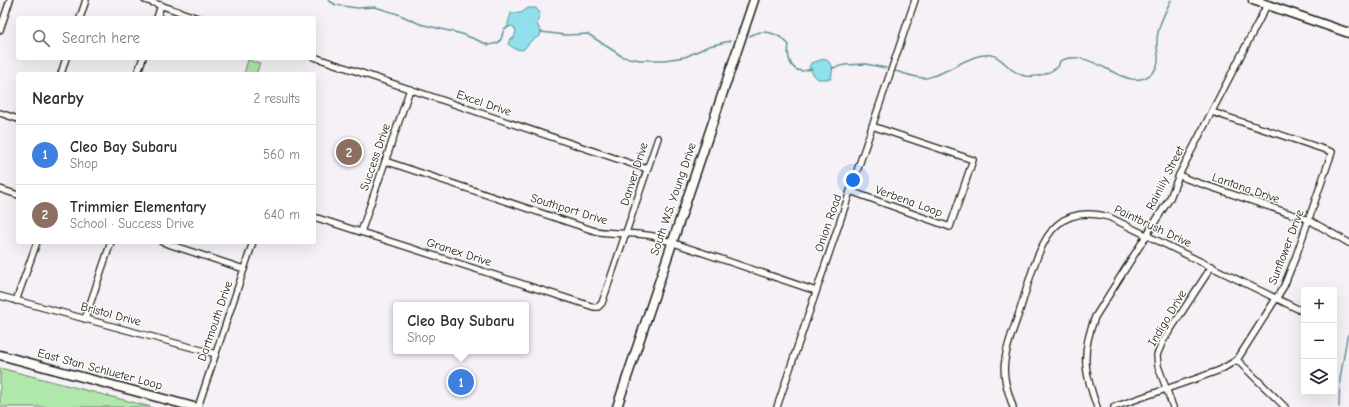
<!DOCTYPE html>
<html lang="en">
<head>
<meta charset="utf-8">
<style>
  :root { --surface:#fff; --page:#f7f7f7; --text:#2b2b33; --muted:#7c7c81; --line:#e1e1e2; --accent:#1a73e8 }
  body { margin:0; font-family:"Comic Neue",sans-serif; background:var(--page); color:var(--text) }
  .controls { position:absolute; right:12px; bottom:12px; display:grid; overflow:hidden; border-radius:4px; box-shadow:0 4px 16px #0002 }
  .controls button { width:36px; height:36px; display:grid; place-items:center; padding:0; border:0; border-bottom:1px solid var(--line); background:var(--surface); color:var(--text); font:20px sans-serif }
  .you { position:absolute; left:853px; top:180px; width:14px; height:14px; margin:-10px; border:3px solid #fff; border-radius:50%; background:#1a73e8; box-shadow:0 0 0 6px #1a73e833 }
  .badge { display:grid; place-items:center; width:26px; height:26px; border-radius:50%; background:var(--accent); color:#fff; font-size:13px; font-weight:700 }
  .pin { position:absolute; translate:-50% -50%; border:2px solid #fff; box-shadow:0 1px 4px #0006 }
  .popup { position:absolute; left:393px; top:302px; width:136px; height:52px; box-sizing:border-box; display:grid; place-content:center; border-radius:4px; background:var(--surface); filter:drop-shadow(0 1px 3px #0005); font-size:13px; white-space:nowrap; color:var(--muted) }
  .popup b { font-size:15px; color:var(--text) }
  .popup::after { content:''; position:absolute; left:50%; top:100%; margin-left:-8px; border:8px solid transparent; border-top-color:var(--surface) }
  .list { margin:0; padding:0; list-style:none }
  h2 { display:flex; justify-content:space-between; align-items:center; height:52px; margin:0; padding:0 16px; font-size:17px }
  h2 small { font-size:13px; font-weight:400; color:var(--muted) }
  .list li { display:grid; grid-template-columns:26px 1fr auto; gap:12px; align-items:center; box-sizing:border-box; height:60px; padding:0 16px; border-top:1px solid var(--line) }
  .list b { display:block; font-size:15px; white-space:nowrap }
  .list p { margin:0; font-size:13px; white-space:nowrap; color:var(--muted) }
  .list em { font-size:13px; font-style:normal; color:var(--muted) }
  .icon { flex:none; width:22px; height:22px; fill:none; stroke:currentColor; stroke-width:2; stroke-linecap:round; stroke-linejoin:round }
  .map { position:relative; flex:none; width:1349px; height:407px; overflow:hidden }
  .search { position:absolute; background:var(--surface); box-shadow:0 4px 16px #0002; left:16px; top:16px; width:300px; height:44px; display:flex; align-items:center; gap:10px; box-sizing:border-box; padding:0 14px; border-radius:4px; color:var(--muted); font-size:15px }
  .panel { position:absolute; background:var(--surface); box-shadow:0 4px 16px #0002; left:16px; top:72px; width:300px; height:172px; border-radius:4px }
  .map>svg:first-child { display:block }
</style>
</head>
<body>
<div class="map">
<svg width="1349" height="407" viewBox="0 0 1349 407">
  <rect width="100%" height="100%" fill="#f5f1f7"/>
  <filter id="ink" filterUnits="userSpaceOnUse"><feTurbulence type="fractalNoise" baseFrequency=".025" numOctaves="2"/><feDisplacementMap in="SourceGraphic" scale="8" xChannelSelector="R" yChannelSelector="G"/><feConvolveMatrix kernelMatrix="1 2 1 2 8 2 1 2 1" color-interpolation-filters="sRGB"/></filter>
  <g filter="url(#ink)">
    <g fill="#b0e7aa" stroke="#668263">
      <polygon points="248,60 260,64 256,74 244,74"/>
      <polygon points="0,368 151,407 0,407"/>
    </g>
    <g fill="#8fe0ea" stroke="#619298">
      <polygon points="528,8 536,8 540,13 537,24 541,32 540,36 532,40 523,50 515,49 508,44 510,39 514,38 516,31 513,26 508,27 508,23 511,13 521,13"/>
      <polygon points="824,59 828,61 833,67 831,79 818,79 813,74 809,67 811,63"/>
    </g>
    <g fill="none" stroke-linecap="round" stroke-linejoin="round">
      <g stroke="#619298" stroke-width="1.5">
        <polyline points="328,0 336,5 357,8 375,7 398,14 420,24 462,34 489,45 498,43 501,39 504,29 509,27"/>
        <polyline points="541,32 566,35 588,34 623,57 640,60 664,60 685,57 709,46 730,41"/>
        <path d="M750,36c13,-8 29,-3 39,9 -2,10 0,25 13,26 4,0 7,-2 10,-2"/>
        <polyline points="832,68 845,65 866,64 886,68"/>
        <path d="M895,71c9,2 20,7 30,7 3,0 8,-2 11,-3 17,-6 37,-22 55,-20 8,1 14,9 20,14 15,12 32,8 47,-2l2,-6c34,-17 68,39 94,10 7,-8 3,-18 3,-27 -1,-15 8,-31 14,-44"/>
        <polyline points="1339,407 1340,379 1347,337 1349,333"/>
      </g>
      <defs>
        <g id="minor">
          <polyline points="145,0 198,18"/>
          <polyline points="80,18 86,0"/>
          <polyline points="157,18 161,5"/>
          <polyline points="0,30 10,0"/>
          <polyline points="314,57 647,169"/>
          <polyline points="61,74 66,58"/>
          <polyline points="137,74 143,58"/>
          <polyline points="0,113 18,119"/>
          <path d="M385,161l210,70c19,4 39,1 58,5l163,55"/>
          <polyline points="1179,175 1187,179 1309,220 1349,243"/>
          <polyline points="0,189 18,195"/>
          <polyline points="850,191 950,227 973,160 872,126"/>
          <polyline points="314,217 594,307 598,307 602,303 658,138"/>
          <polyline points="361,232 410,89"/>
          <polyline points="162,242 244,269"/>
          <polyline points="0,296 216,354"/>
          <polyline points="16,301 37,242"/>
          <polyline points="85,319 111,242"/>
          <polyline points="1237,360 1285,407"/>
          <polyline points="198,407 253,242"/>
          <polyline points="777,407 915,0"/>
          <path d="M1013,407c-5,-15 -11,-31 -8,-47 2,-16 9,-32 14,-47 8,-24 19,-72 38,-88 15,-13 33,-13 52,-8l195,95"/>
          <path d="M1097,407c-13,-36 -16,-54 -2,-90l75,-119 9,-23 88,-170"/>
          <polyline points="1114,407 1198,378 1220,370 1237,360 1284,286 1296,256 1332,152 1212,112"/>
          <polyline points="1173,407 1158,366 1157,355 1163,341 1212,266"/>
        </g>
        <g id="secondary">
          <polyline points="1253,0 1349,33"/>
          <polyline points="0,355 194,407"/>
          <polyline points="617,407 754,0"/>
        </g>
      </defs>
      <use href="#minor" stroke="#1c1c1c" stroke-width="8"/>
      <use href="#secondary" stroke="#1c1c1c" stroke-width="11"/>
      <use href="#minor" stroke="#fdfcf7" stroke-width="5.5"/>
      <use href="#secondary" stroke="#fdfcf7" stroke-width="8"/>
    </g>
  </g>
  <g text-anchor="middle" dominant-baseline="central" stroke-width="3" stroke-linejoin="round" paint-order="stroke">
    <g font-size="12" fill="#1c1c1c" stroke="#fdfcf7">
      <text transform="translate(484 103) rotate(19)">Excel Drive</text>
      <text transform="translate(375 157) rotate(-71)">Success Drive</text>
      <text transform="translate(634 174) rotate(-72)">Danver Drive</text>
      <text transform="translate(1165 178) rotate(-63)">Rainlily Street</text>
      <text transform="translate(1246 188) rotate(19)">Lantana Drive</text>
      <text transform="translate(673 199) rotate(-71)">South W.S. Young Drive</text>
      <text transform="translate(909 201) rotate(20)">Verbena Loop</text>
      <text transform="translate(569 209) rotate(17)">Southport Drive</text>
      <text transform="translate(828 223) rotate(-71)">Onion Road</text>
      <text transform="translate(1153 226) rotate(25)">Paintbrush Drive</text>
      <text transform="translate(1286 247) rotate(-69)">Sunflower Drive</text>
      <text transform="translate(459 252) rotate(18)">Granex Drive</text>
      <text transform="translate(111 314) rotate(15)">Bristol Drive</text>
      <text transform="translate(1167 318) rotate(-59)">Indigo Drive</text>
      <text transform="translate(215 321) rotate(-71)">Dartmouth Drive</text>
      <text transform="translate(100 369) rotate(15)">East Stan Schlueter Loop</text>
    </g>
  </g>
</svg>
<div class="controls">
<button>+</button>
<button>−</button>
<button><svg class="icon" aria-label="layers" viewBox="0 0 24 24"><path d="M12 4l9 5-9 5-9-5zM3 14l9 5 9-5"/></svg></button>
</div>
<div class="you"></div>
<div class="pin badge" style="left:461px;top:382px;background:#3f7fe0">1</div>
<div class="popup"><b>Cleo Bay Subaru</b>Shop</div>
<div class="pin badge" style="left:349px;top:152px;background:#8d6e63">2</div>
<div class="search"><svg class="icon" aria-label="search" viewBox="0 0 24 24"><circle cx="10" cy="10" r="6"/><path d="M15 15l6 6"/></svg>Search here</div>
<section class="panel">
<h2>Nearby<small>2 results</small></h2>
<ul class="list">
<li><span class="badge" style="background:#3f7fe0">1</span><div><b>Cleo Bay Subaru</b><p>Shop</p></div><em>560 m</em></li>
<li><span class="badge" style="background:#8d6e63">2</span><div><b>Trimmier Elementary</b><p>School · Success Drive</p></div><em>640 m</em></li>
</ul>
</section>
</div>
</body>
</html>
